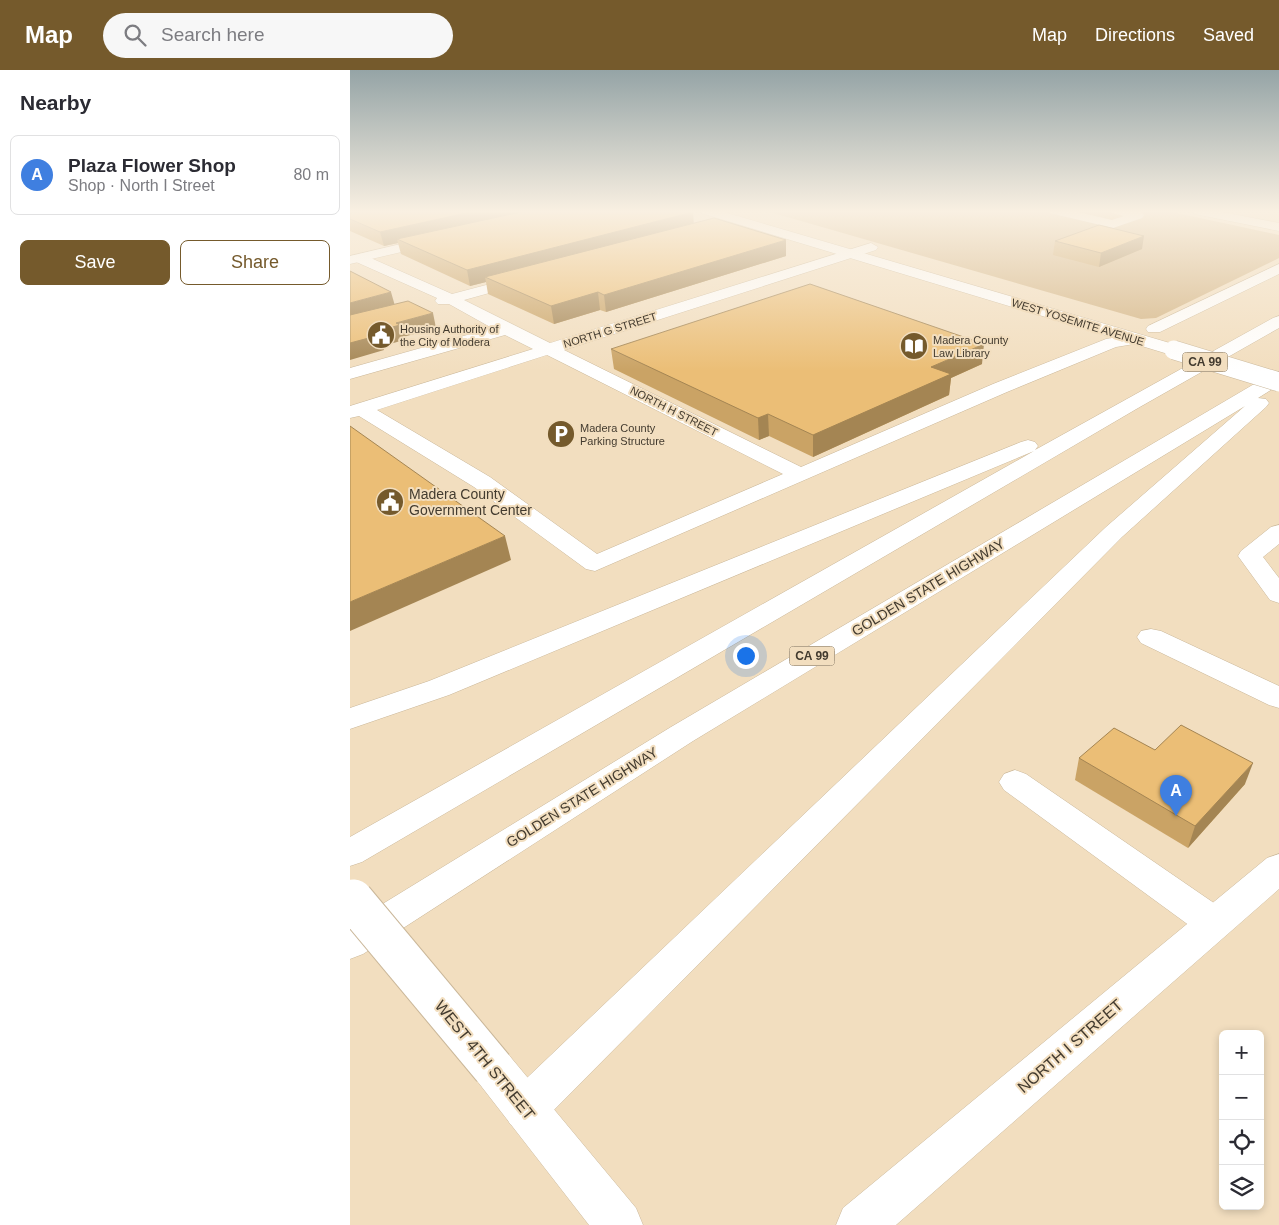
<!DOCTYPE html>
<html lang="en">
<head>
<meta charset="utf-8">
<style>
  :root { --surface:#fff; --page:#f7f7f7; --text:#2b2b33; --muted:#7c7c81; --line:#e1e1e2; --accent:#755a2c }
  body { margin:0; font-family:Helvetica,sans-serif; background:var(--page); color:var(--text) }
  .controls { position:absolute; right:15px; bottom:15px; display:grid; overflow:hidden; border-radius:8px; box-shadow:0 2px 8px #0003 }
  .controls button { width:45px; height:45px; display:grid; place-items:center; padding:0; border:0; border-bottom:1px solid var(--line); background:var(--surface); color:var(--text); font:25px sans-serif }
  .you { position:absolute; left:395px; top:585px; width:18px; height:18px; margin:-12px; border:4px solid #fff; border-radius:50%; background:#1a73e8; box-shadow:0 0 0 8px #1a73e833 }
  .badge { display:grid; place-items:center; width:32px; height:32px; border-radius:50%; background:var(--accent); color:#fff; font-size:16px; font-weight:700 }
  .pin { position:absolute; translate:-50% -41px; filter:drop-shadow(0 1px 2px #0008) }
  .pin::after { content:''; position:absolute; top:26px; width:18px; height:15px; background:inherit; clip-path:polygon(0 0,100% 0,50% 100%) }
  .list { margin:0; padding:0; list-style:none }
  h2 { display:flex; justify-content:space-between; align-items:center; height:65px; margin:0; padding:0 20px; font-size:21px }
  h2 small { font-size:16px; font-weight:400; color:var(--muted) }
  .list li { display:grid; grid-template-columns:32px 1fr auto; gap:15px; align-items:center; box-sizing:border-box; height:80px; margin:0 10px 10px; padding:0 10px; border:1px solid var(--line); border-radius:8px }
  .list b { display:block; font-size:19px; white-space:nowrap }
  .list p { margin:0; font-size:16px; white-space:nowrap; color:var(--muted) }
  .list em { font-size:16px; font-style:normal; color:var(--muted) }
  .actions { display:flex; gap:10px; padding:15px 20px }
  .actions a { flex:1; padding:11px 0; border:1px solid var(--accent); border-radius:8px; text-align:center; font-size:18px; color:var(--accent) }
  .actions .main { background:var(--accent); color:#fff }
  .icon { flex:none; width:28px; height:28px; fill:none; stroke:currentColor; stroke-width:2; stroke-linecap:round; stroke-linejoin:round }
  .map { position:relative; flex:none; width:929px; height:1155px; overflow:hidden }
  header { display:flex; align-items:center; gap:30px; box-sizing:border-box; height:70px; padding:0 25px; background:var(--accent); color:#fff }
  header strong { font-size:24px }
  nav { display:flex; gap:28px; margin-inline-start:auto; font-size:18px }
  .search { width:350px; height:45px; background:var(--page); display:flex; align-items:center; gap:12px; box-sizing:border-box; padding:0 18px; border-radius:28px; color:var(--muted); font-size:19px }
  main { display:flex }
  aside { flex:1; background:var(--surface) }
  .map>svg:first-child { display:block }
</style>
</head>
<body>
<header>
<strong>Map</strong>
<div class="search"><svg class="icon" aria-label="search" viewBox="0 0 24 24"><circle cx="10" cy="10" r="6"/><path d="M15 15l6 6"/></svg>Search here</div>
<nav><a>Map</a><a>Directions</a><a>Saved</a></nav>
</header>
<main>
<aside>
<h2>Nearby<small></small></h2>
<ul class="list">
<li><span class="badge" style="background:#3f7fe0">A</span><div><b>Plaza Flower Shop</b><p>Shop · North I Street</p></div><em>80 m</em></li>
</ul>
<div class="actions"><a class="main">Save</a><a>Share</a></div>
</aside>
<div class="map">
<svg width="929" height="1155" viewBox="0 0 929 1155">
  <rect width="100%" height="100%" fill="#f2debf"/>
  <polygon fill="#d3b484" points="413,140 813,140 929,165 929,188 806,248 791,249"/>
  <g fill="none" stroke-linecap="round" stroke-linejoin="round">
    <defs>
      <g id="minor">
        <path d="M166,140c10,-1 22,-2 29,6l-6,4 -21,-7z"/>
        <polygon points="698,140 719,140 762,150 774,146 762,143 760,140 781,140 792,142 794,145 792,148 763,158 700,143"/>
        <polygon points="839,140 862,140 929,153 929,161 845,144"/>
        <path d="M521,173l7,4 -2,3 -312,100 237,117 192,-83 113,-45 28,-5 6,1 2,4 -2,4 -24,4 -109,45 -412,179 -9,-2 -112,-82 -115,-71 -9,2v-12l183,-57 -28,-14 -155,44v-11l142,-40 -43,-24h-11l-3,-3 2,-3 -83,-37 -2,-3 2,-3h10l88,39 72,-19 5,1 2,3 -2,3 -65,18 86,43zM197,285l16,8 220,111 -186,80 -107,-77 -113,-67z"/>
        <polygon points="929,194 929,204 810,262 798,262 796,259 798,256"/>
        <polygon points="929,455 929,474 913,487 929,508 929,533 920,530 888,486 891,481 921,457"/>
        <polygon points="801,559 811,561 929,616 929,638 919,635 791,573 787,567 791,561"/>
        <polygon points="665,700 676,704 877,842 883,853 877,864 864,868 851,864 654,720 649,712 654,704"/>
      </g>
      <g id="major">
        <polygon points="349,140 367,140 830,276 833,280 830,284 824,285 818,284 351,143"/>
        <polygon points="85,166 90,167 92,170 90,173 0,194 0,186"/>
        <polygon points="929,784 929,819 546,1155 486,1155 493,1138 917,788"/>
        <polygon points="143,978 158,984 286,1138 293,1155 239,1155 128,1012 122,998 128,984"/>
      </g>
      <g id="highway">
        <polygon points="929,246 929,258 788,338 12,792 0,796 0,767 684,381 99,625 0,659 0,638 79,611 671,372 678,370 685,372 688,376 685,380 923,248"/>
        <polygon points="929,302 929,315 908,328 916,329 919,333 916,337 772,467 190,1054 175,1060 160,1054 153,1039 160,1024 756,457 895,336 343,671 13,884 0,889 0,854 321,657 923,303"/>
      </g>
    </defs>
    <use href="#minor" stroke="#c9b698" stroke-width="1"/>
    <use href="#major" stroke="#c9b698" stroke-width="1"/>
    <use href="#highway" stroke="#c9b698" stroke-width="1"/>
    <use href="#minor" fill="#fff" fill-rule="evenodd"/>
    <use href="#major" fill="#fff" fill-rule="evenodd"/>
    <use href="#highway" fill="#fff" fill-rule="evenodd"/>
    <defs>
      <polyline id="major-bridge-far2" points="824,280 929,312"/>
      <polyline id="major-bridge-far1" points="0,827 4,831"/>
      <polyline id="major-bridge" points="3,830 143,998"/>
    </defs>
    <use href="#major-bridge-far2" stroke="#c9b698" stroke-width="20" stroke-linecap="butt"/>
    <use href="#major-bridge-far1" stroke="#c9b698" stroke-width="34" stroke-linecap="butt"/>
    <use href="#major-bridge" stroke="#c9b698" stroke-width="43" stroke-linecap="butt"/>
    <use href="#major-bridge-far2" stroke="#fff" stroke-width="19"/>
    <use href="#major-bridge-far1" stroke="#fff" stroke-width="32"/>
    <use href="#major-bridge" stroke="#fff" stroke-width="41"/>
  </g>
  <g fill="#caa365">
    <polygon points="16,140 168,140 168,142 344,153 436,186 256,242 250,240 204,254 138,224 136,212 120,216 51,184 48,173 34,176 0,161 0,143"/>
    <polygon points="910,140 929,140 929,141"/>
    <polygon points="705,171 792,179 749,197 703,185"/>
    <polygon points="261,279 632,294 601,308 599,325 463,387 419,366 409,370 264,299"/>
    <polygon points="805,680 895,714 838,778 725,710 729,688"/>
  </g>
  <g fill="#a48553">
    <polygon points="130,140 168,140 169,145 47,169 48,173 34,176 30,162"/>
    <polygon points="343,142 344,156 135,207 136,212 120,216 117,200"/>
    <polygon points="794,166 792,179 749,197 751,183"/>
    <polygon points="436,170 436,186 256,242 254,225"/>
    <polygon points="41,222 45,236 0,248 0,233"/>
    <polygon points="248,222 250,240 204,254 201,236"/>
    <polygon points="83,243 86,258 53,267 54,270 33,276 34,280 0,290 0,273 46,253"/>
    <polygon points="634,274 632,294 601,308 599,325 463,387 463,365 581,297"/>
    <polygon points="418,344 419,366 409,370 408,348"/>
    <polygon points="155,466 161,490 0,561 0,532"/>
    <polygon points="903,693 895,714 838,778 845,756"/>
  </g>
  <g fill="#ebbe76" stroke="#a48553">
    <polygon points="16,140 130,140 30,162 0,149 0,143"/>
    <polygon points="180,140 335,140 343,142 117,200 47,169"/>
    <polygon points="364,148 436,170 254,225 248,222 201,236 135,207"/>
    <polygon points="749,155 794,166 751,183 705,171"/>
    <polygon points="0,201 41,222 0,233"/>
    <polygon points="460,214 634,274 581,297 601,304 463,365 418,344 408,348 261,279"/>
    <polygon points="58,231 83,243 46,253 50,255 24,262 30,265 0,273 0,245"/>
    <polygon points="0,356 155,466 0,532"/>
    <polygon points="831,655 903,693 845,756 729,688 764,658 805,680"/>
  </g>
  <linearGradient id="sky" x2="0" y2="1"><stop stop-color="#95a4a6"/><stop offset="0.47" stop-color="#f9f0e2"/><stop offset="1" stop-color="#f9f0e2" stop-opacity="0"/></linearGradient>
  <rect width="929" height="301" fill="url(#sky)"/>
  <defs>
    <symbol id="civic-disc" viewBox="-11 -11 22 22"><circle r="9.5" fill="#755a2c" stroke="#f2debf"/><path d="M-.6-6.5H3V-4.5H.6V-3L4-1V1h2V6H-6V1h2V-1L-.6-3ZM-1.2 2.5V6h2.4V2.5Z" fill="#fff"/></symbol>
    <symbol id="library-disc" viewBox="-11 -11 22 22"><circle r="9.5" fill="#755a2c" stroke="#f2debf"/><path d="M-6-4Q-3-5.5-.7-3.5V5Q-3 3-6 4ZM6-4Q3-5.5 .7-3.5V5Q3 3 6 4Z" fill="#fff"/></symbol>
    <symbol id="parking-disc" viewBox="-11 -11 22 22"><circle r="9.5" fill="#755a2c" stroke="#f2debf"/><path d="M-3.5-5.5H1a3.5 3.5 0 0 1 0 7H-1V5.5H-3.5ZM-1-3.4V-.6H.8a1.4 1.4 0 0 0 0-2.8Z" fill="#fff"/></symbol>
  </defs>
  <g fill-rule="evenodd">
    <use href="#civic-disc" x="15" y="249" width="32" height="32"/>
    <use href="#library-disc" x="548" y="260" width="32" height="32"/>
    <use href="#parking-disc" x="195" y="348" width="32" height="32"/>
    <use href="#civic-disc" x="24" y="416" width="32" height="32"/>
  </g>
  <g text-anchor="middle" dominant-baseline="central" stroke-width="4" stroke-linejoin="round" paint-order="stroke">
    <g font-size="11" fill="#433b2f" stroke="#f2debf">
      <text transform="translate(728 252) rotate(17)">WEST YOSEMITE AVENUE</text>
      <text transform="translate(260 260) rotate(-17)">NORTH G STREET</text>
      <text transform="translate(324 341) rotate(27)">NORTH H STREET</text>
    </g>
    <g font-size="11" fill="#433b2f" stroke="#f2debf" text-anchor="start">
      <text x="50" y="259">Housing Authority of<tspan x="50" dy="13">the City of Modera</tspan></text>
      <text x="583" y="270">Madera County<tspan x="583" dy="13">Law Library</tspan></text>
      <text x="230" y="358">Madera County<tspan x="230" dy="13">Parking Structure</tspan></text>
    </g>
    <g fill="#f2debf" stroke="#786c5a" stroke-width="1">
      <rect x="832.5" y="282.5" width="45" height="19" rx="4"/>
      <rect x="439.5" y="576.5" width="45" height="19" rx="4"/>
    </g>
    <g font-size="12" font-weight="bold" fill="#433b2f">
      <text x="855" y="292">CA 99</text>
      <text x="462" y="586">CA 99</text>
    </g>
    <g font-size="14" fill="#433b2f" stroke="#f2debf" text-anchor="start">
      <text x="59" y="424">Madera County<tspan x="59" dy="16">Government Center</tspan></text>
    </g>
    <g font-size="14" fill="#433b2f" stroke="#f2debf">
      <text transform="translate(578 517) rotate(-31)">GOLDEN STATE HIGHWAY</text>
      <text transform="translate(232 727) rotate(-32)">GOLDEN STATE HIGHWAY</text>
    </g>
    <g font-size="16" fill="#433b2f" stroke="#f2debf">
      <text transform="translate(720 976) rotate(-41)">NORTH I STREET</text>
      <text transform="translate(135 990) rotate(51)">WEST 4TH STREET</text>
    </g>
  </g>
</svg>
<div class="controls">
<button>+</button>
<button>−</button>
<button><svg class="icon" aria-label="locate" viewBox="0 0 24 24"><circle cx="12" cy="12" r="6"/><path d="M12 2v4M12 18v4M2 12h4M18 12h4"/></svg></button>
<button><svg class="icon" aria-label="layers" viewBox="0 0 24 24"><path d="M12 4l9 5-9 5-9-5zM3 14l9 5 9-5"/></svg></button>
</div>
<div class="you"></div>
<div class="pin badge" style="left:826px;top:746px;background:#3f7fe0">A</div>
</div>
</main>
</body>
</html>
